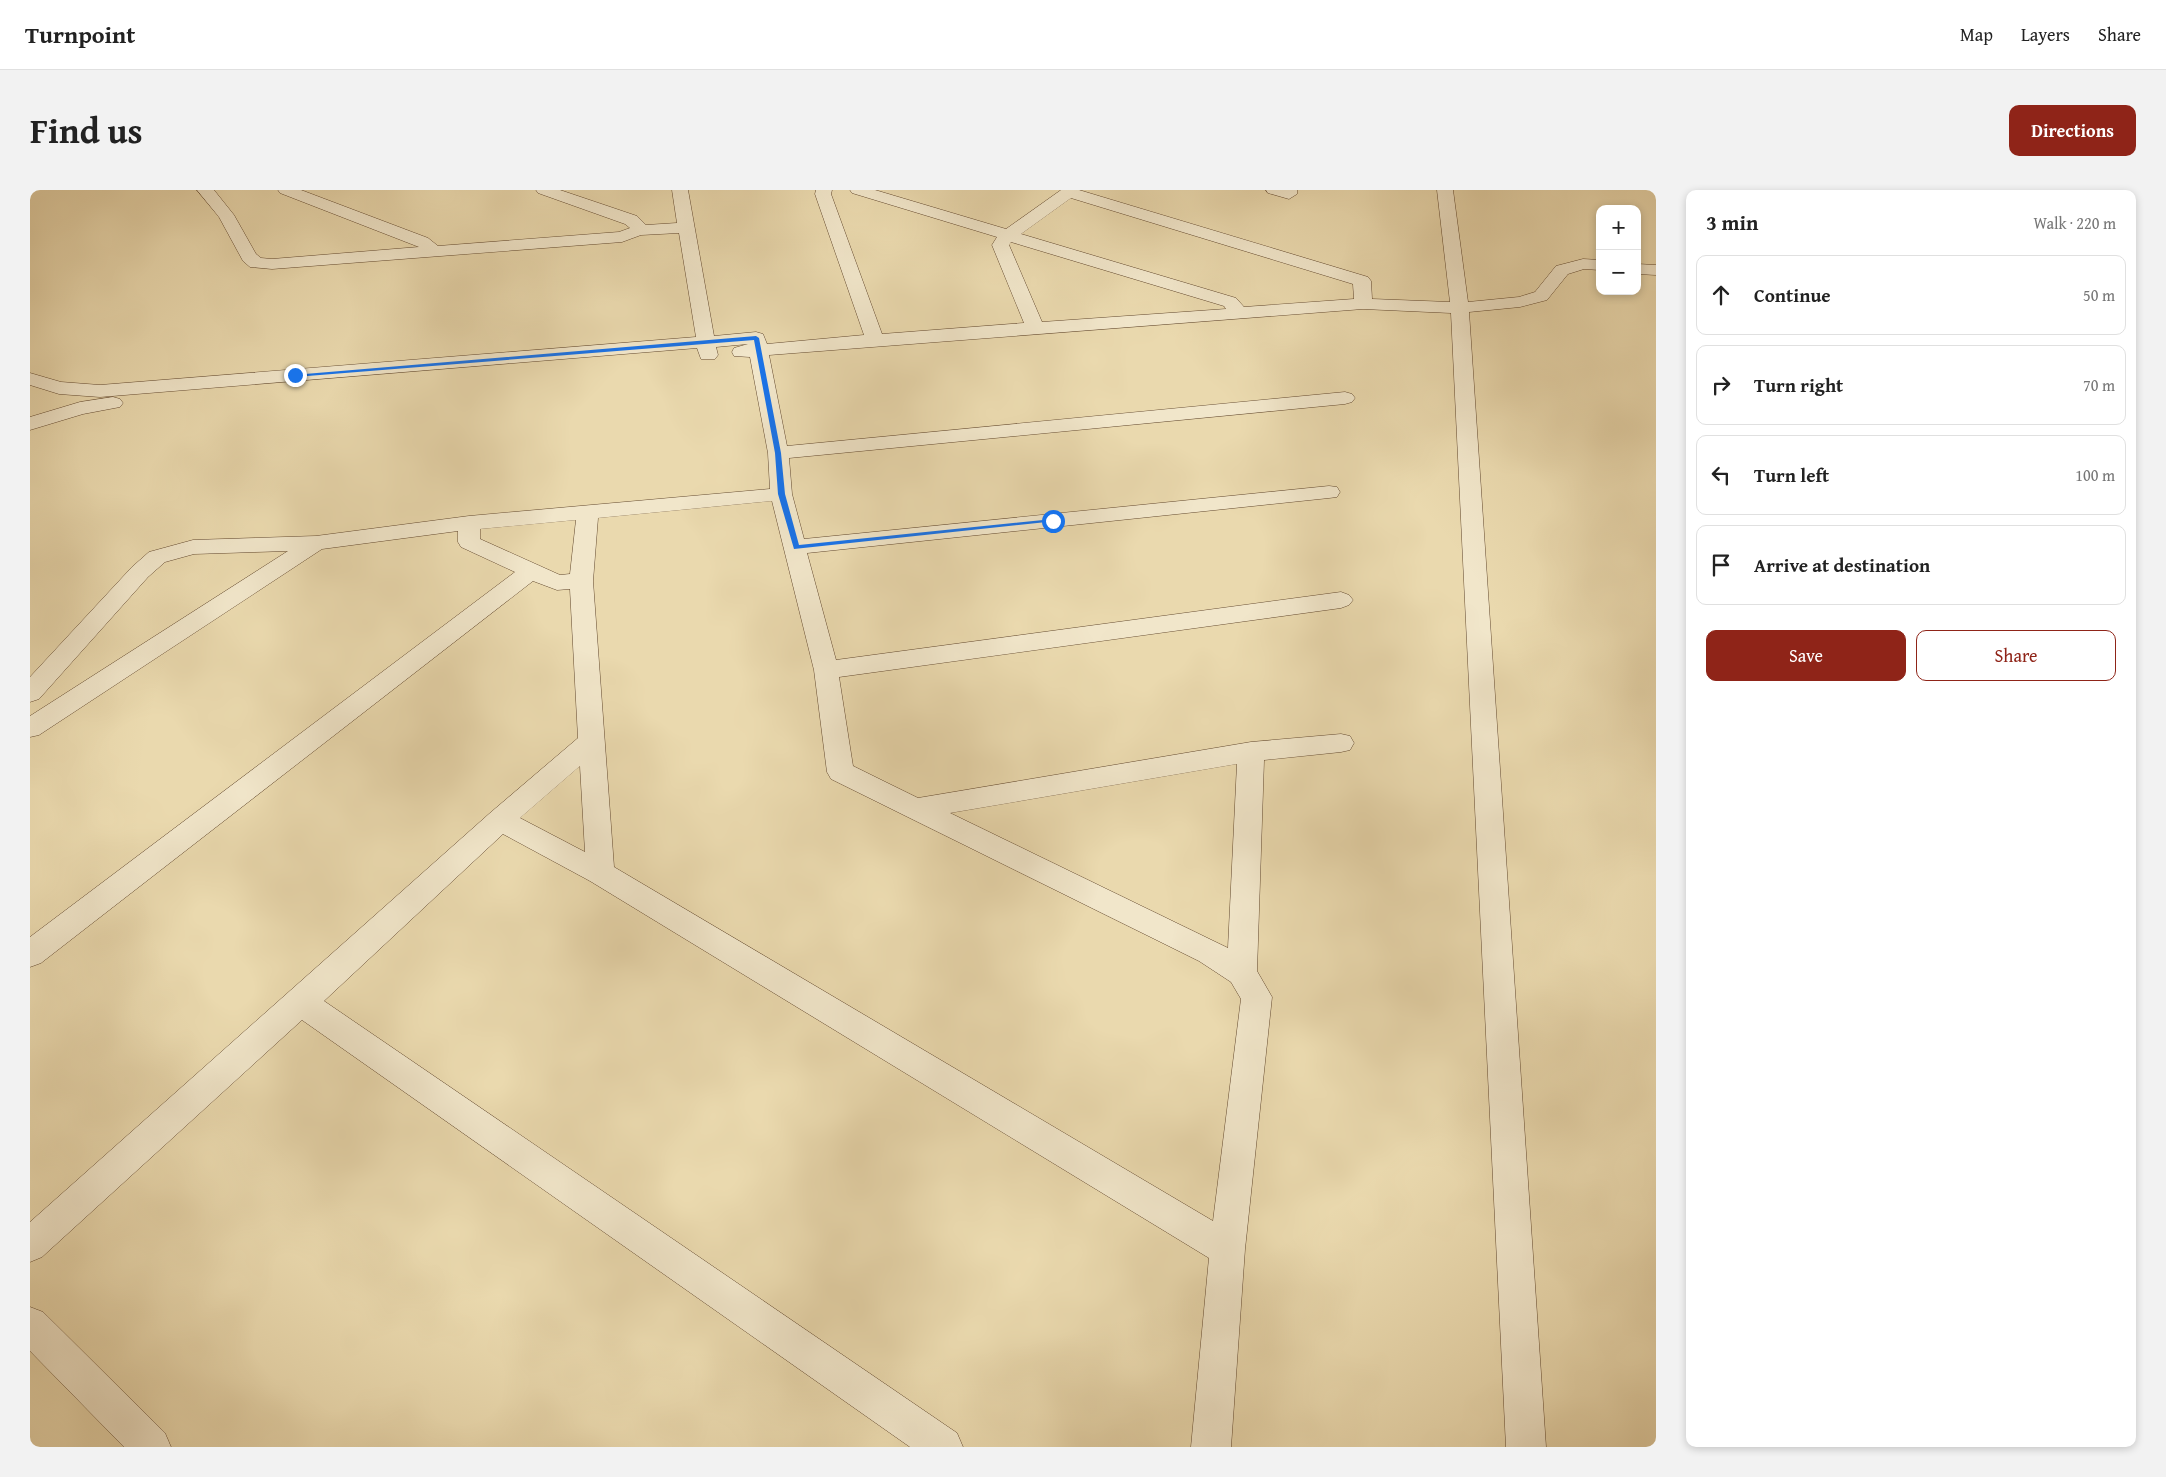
<!DOCTYPE html>
<html lang="en">
<head>
<meta charset="utf-8">
<style>
  :root { --surface:#fff; --page:#f2f2f2; --text:#222; --muted:#767676; --line:#e0e0e0; --accent:#8f2418 }
  body { margin:0; font-family:"Gentium Book Plus",serif; background:var(--page); color:var(--text) }
  .controls { position:absolute; right:15px; top:15px; display:grid; overflow:hidden; border-radius:10px; box-shadow:0 2px 8px #0003 }
  .controls button { width:45px; height:45px; display:grid; place-items:center; padding:0; border:0; border-bottom:1px solid var(--line); background:var(--surface); color:var(--text); font:25px sans-serif }
  .stop { position:absolute; width:15px; height:15px; margin:-11px; border:4px solid #1a73e8; border-radius:50%; background:#fff }
  .stop.end { background:#1a73e8; border-color:#fff; box-shadow:0 1px 5px #0008 }
  .list { margin:0; padding:0; list-style:none }
  h2 { display:flex; justify-content:space-between; align-items:center; height:65px; margin:0; padding:0 20px; font-size:21px }
  h2 small { font-size:16px; font-weight:400; color:var(--muted) }
  .list li { display:grid; grid-template-columns:32px 1fr auto; gap:15px; align-items:center; box-sizing:border-box; height:80px; margin:0 10px 10px; padding:0 10px; border:1px solid var(--line); border-radius:10px }
  .list b { display:block; font-size:19px; white-space:nowrap }
  .list em { font-size:16px; font-style:normal; color:var(--muted) }
  .actions { display:flex; gap:10px; padding:15px 20px }
  .actions a { flex:1; padding:11px 0; border:1px solid var(--accent); border-radius:10px; text-align:center; font-size:18px; color:var(--accent) }
  .actions .main { background:var(--accent); color:#fff }
  .icon { flex:none; width:28px; height:28px; fill:none; stroke:currentColor; stroke-width:2; stroke-linecap:round; stroke-linejoin:round }
  .map { position:relative; flex:none; width:1626px; height:1257px; overflow:hidden; border-radius:10px }
  header { display:flex; align-items:center; gap:30px; box-sizing:border-box; height:70px; padding:0 25px; background:var(--surface); border-bottom:1px solid var(--line) }
  header strong { font-size:24px }
  nav { display:flex; gap:28px; margin-inline-start:auto; font-size:18px }
  .intro { display:flex; align-items:center; justify-content:space-between; box-sizing:border-box; height:120px; padding:0 30px }
  h1 { margin:0; font-size:35px }
  .button { padding:12px 22px; border-radius:10px; background:var(--accent); color:#fff; font-size:18px; font-weight:700 }
  main { display:flex; gap:30px; padding:0 30px }
  aside { flex:1; background:var(--surface); border-radius:10px; box-shadow:0 2px 8px #0003 }
  .map>svg:first-child { display:block }
</style>
</head>
<body>
<header>
<strong>Turnpoint</strong>
<nav><a>Map</a><a>Layers</a><a>Share</a></nav>
</header>
<div class="intro"><h1>Find us</h1><a class="button">Directions</a></div>
<main>
<div class="map">
<svg width="1626" height="1257" viewBox="0 0 1626 1257">
  <rect width="100%" height="100%" fill="#ead9ae"/>
  <filter id="stains"><feTurbulence type="fractalNoise" baseFrequency=".004" numOctaves="4"/><feColorMatrix values="0 0 0 0 .2 0 0 0 0 .09 0 0 0 0 .02 0 0 0 .5 -.17"/></filter>
  <radialGradient id="worn" r=".72"><stop offset=".6" stop-color="#630" stop-opacity="0"/><stop offset="1" stop-color="#630" stop-opacity=".3"/></radialGradient>
  <g fill="none" stroke-linecap="round" stroke-linejoin="round">
    <defs>
      <g id="minor">
        <path d="M167,0h17l20,25 22,39 5,4 11,1 147,-12 -139,-54 -2,-3h23l127,48 10,8 181,-14 11,-4 -5,-4 -87,-31 -2,-3h24l77,26 9,9 31,-2 -5,-33h16l26,146 42,-4 7,2 4,10 97,-9 -49,-141 1,-4h16l-1,4 51,140 142,-11 -32,-78 5,-8 -145,-44 -2,-3h25l131,39 55,-39h18l289,87 3,4 1,18 78,3 -13,-112h16l15,112 51,-5 16,-5 21,-26 27,-7 17,1v10l-16,-1 -16,5 -21,26 -27,7 -51,5 77,1135h-40l-55,-1134 -88,-4 -594,46 18,91 558,-54 7,2 3,4 -3,4 -7,2 -556,54 3,36 12,45 525,-53 8,1 3,5 -3,5 -8,1 -522,55 29,107 505,-68 8,3 4,5 -4,5 -8,3 -502,69 14,89 65,32 333,-56 90,-8 9,2 4,7 -4,7 -9,2 -77,8 -7,211 15,26 -27,252 -14,198h-40l18,-189 -619,-377 -87,-47 -179,167 633,432 6,14h-53l-608,-427 -260,237 -12,5v-40l460,-409 88,-75 -8,-149 -13,1 -24,-9 -492,382 -11,4v-30l485,-365 -54,-25 -3,-5v-11l-136,18 -283,186 -9,2v-21l258,-165 -94,3 -29,8 -17,15 -109,122 -9,3v-25l102,-110 17,-15 44,-12 123,-4 153,-20 301,-27 -2,-36 -18,-96 -16,-1 -2,-4 2,-4 14,-4 -32,3 2,8 -3,4h-14l-4,-11 -597,49 -41,-3 -29,-9v-12l31,9 39,3 596,-48 -17,-104 -38,2 -19,7 -350,27 -22,-2 -7,-6 -24,-44zM1041,8l282,86 1,15 -110,8 -8,-9 -215,-64zM981,52l213,64 2,3 -184,13 -33,-77zM742,311l42,169 13,102 4,7 368,182 32,21 10,17 -28,222 -599,-354 -21,-286 5,-63zM546,330l-6,54 -10,1 -80,-36v-10zM1207,574l-9,184 -278,-135zM550,576l5,86 -65,-34z"/>
        <polygon points="1236,0 1267,0 1267,4 1259,9 1238,3"/>
        <polygon points="1607,74 1626,75 1626,85 1607,84"/>
        <polygon points="83,207 90,209 93,213 90,217 53,224 0,240 0,227 50,212"/>
        <polygon points="0,1117 13,1122 135,1243 141,1257 94,1257 0,1161"/>
      </g>
    </defs>
    <use href="#minor" stroke="#63492f" stroke-width="1"/>
    <use href="#minor" fill="#f1e6ca" fill-rule="evenodd"/>
  </g>
  <polygon fill="#1a73e8" points="726,146 729,148 751,263 755,304 769,355 1023,329 1026,331 764,359 748,304 745,263 724,150 265,187 263,185"/>
  <rect width="100%" height="100%" filter="url(#stains)"/>
  <rect width="100%" height="100%" fill="url(#worn)"/>
</svg>
<div class="controls">
<button>+</button>
<button>−</button>
</div>
<div class="stop" style="left:1023px;top:331px"></div>
<div class="stop end" style="left:265px;top:185px"></div>
</div>
<aside>
<h2>3 min<small>Walk · 220 m</small></h2>
<ul class="list">
<li><svg class="icon" aria-label="ahead" viewBox="0 0 24 24"><path d="M12 20V5M6 11l6-6 6 6"/></svg><div><b>Continue</b></div><em>50 m</em></li>
<li><svg class="icon" aria-label="right" viewBox="0 0 24 24"><path d="M7 20v-9h11M14 6l5 5-5 5"/></svg><div><b>Turn right</b></div><em>70 m</em></li>
<li><svg class="icon" aria-label="left" viewBox="0 0 24 24"><path d="M17 20v-9H6M10 6l-5 5 5 5"/></svg><div><b>Turn left</b></div><em>100 m</em></li>
<li><svg class="icon" aria-label="arrive" viewBox="0 0 24 24"><path d="M6 21V4h12l-3 4 3 4H6"/></svg><div><b>Arrive at destination</b></div></li>
</ul>
<div class="actions"><a class="main">Save</a><a>Share</a></div>
</aside>
</main>
</body>
</html>
